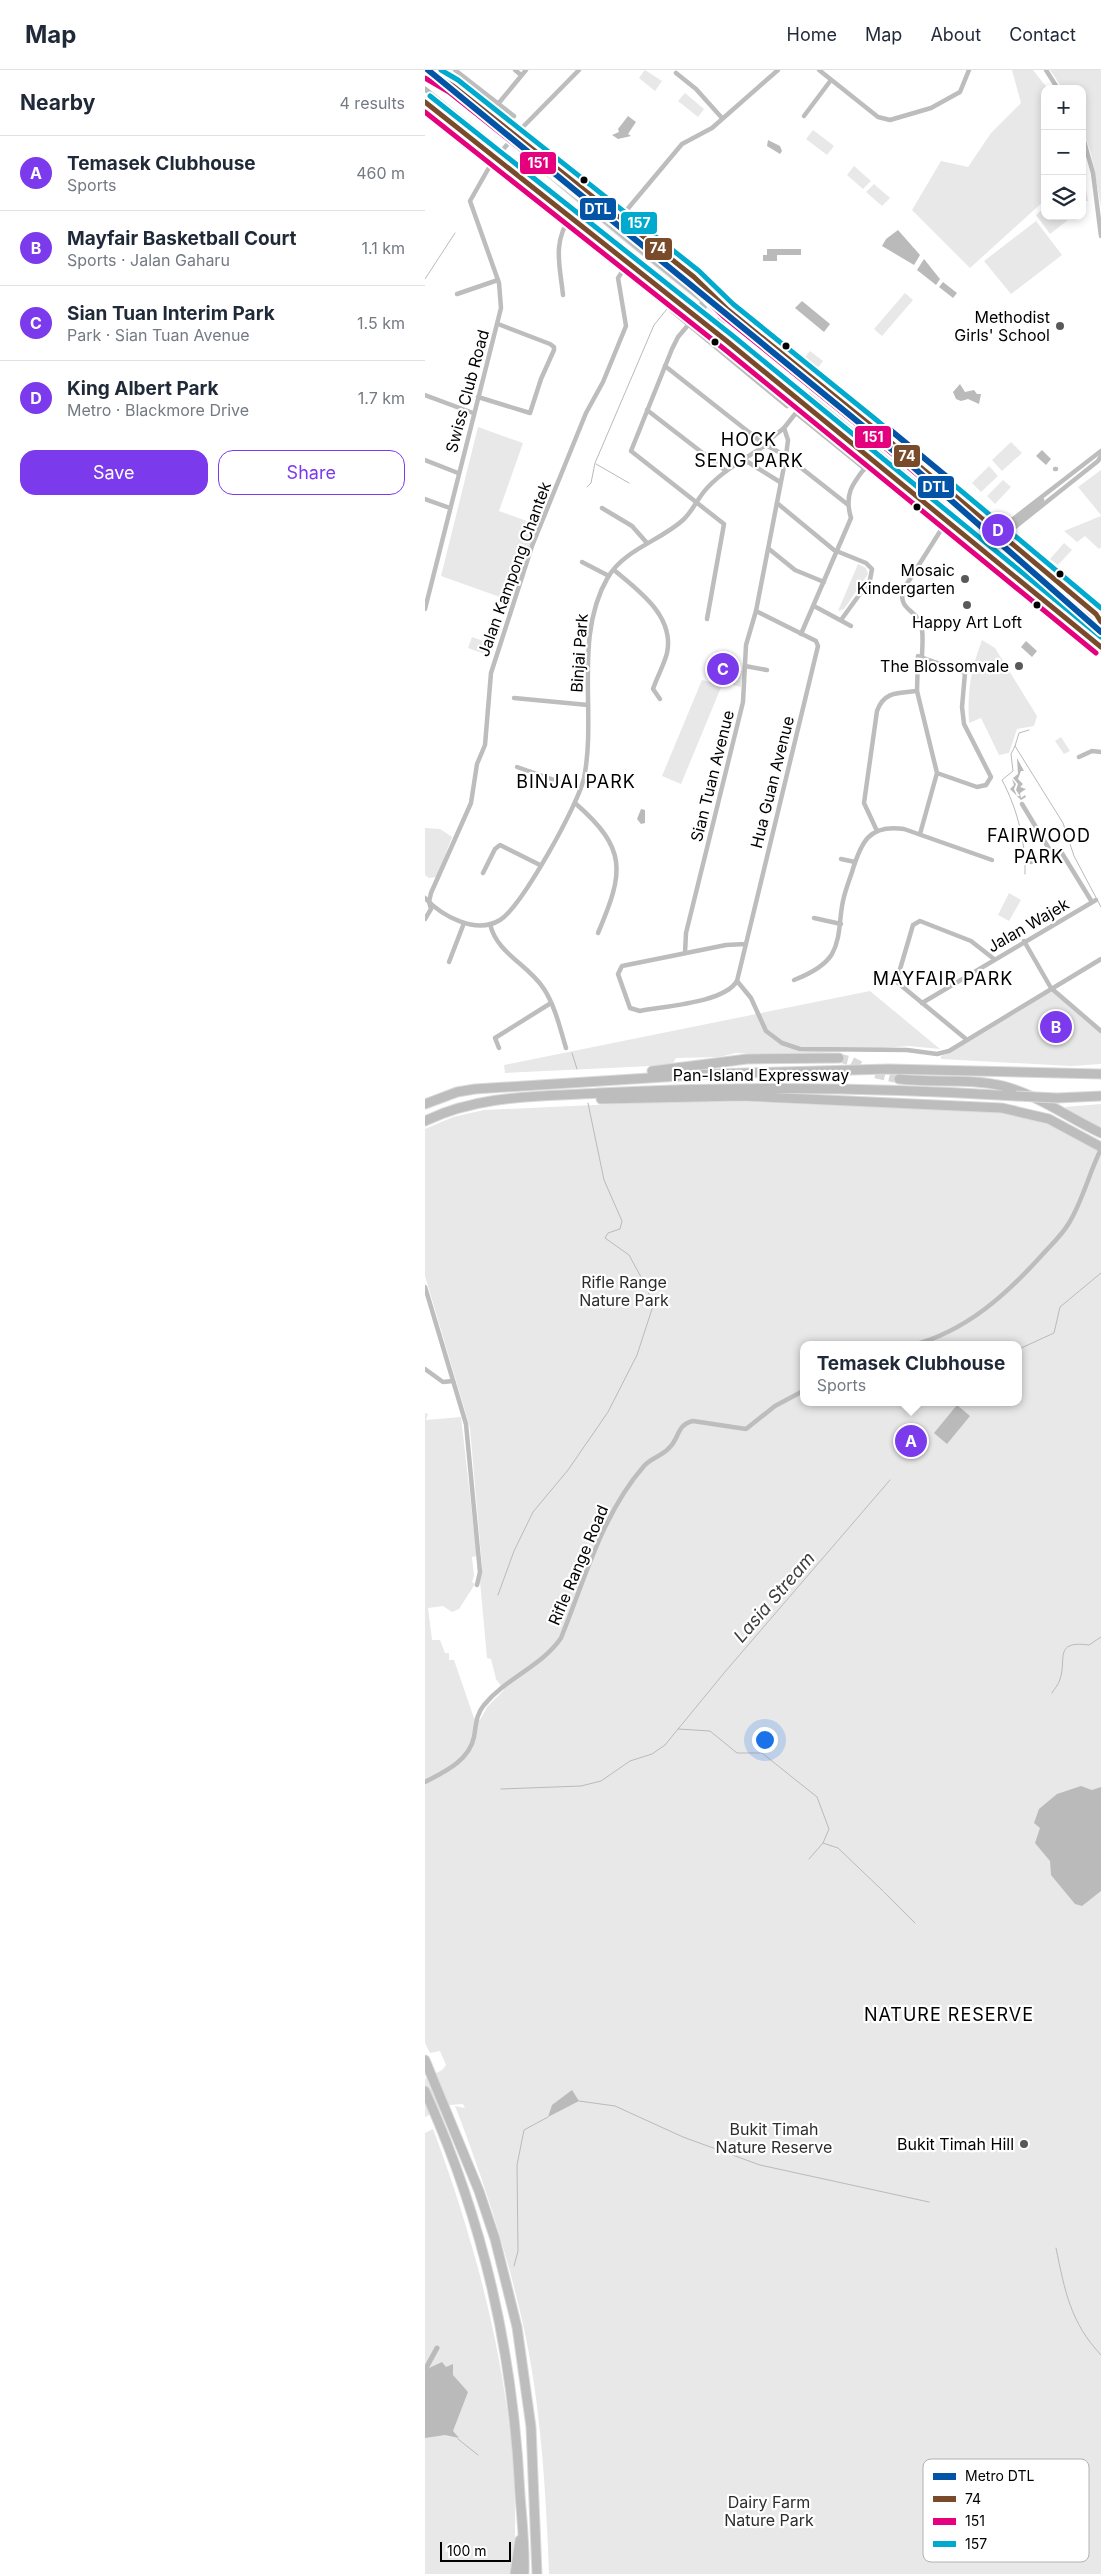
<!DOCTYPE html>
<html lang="en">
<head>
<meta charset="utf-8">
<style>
  :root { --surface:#fff; --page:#f2f2f3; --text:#1f2937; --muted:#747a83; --line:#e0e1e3; --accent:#7c3aed }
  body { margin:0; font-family:Inter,sans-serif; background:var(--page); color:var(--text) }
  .controls { position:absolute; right:15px; top:15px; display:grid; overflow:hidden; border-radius:10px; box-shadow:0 2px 8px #0003 }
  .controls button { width:45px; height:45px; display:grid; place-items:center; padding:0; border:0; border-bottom:1px solid var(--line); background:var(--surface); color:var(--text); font:25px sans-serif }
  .scale { position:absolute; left:15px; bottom:12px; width:71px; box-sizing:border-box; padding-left:5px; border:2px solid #000; border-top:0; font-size:14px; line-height:18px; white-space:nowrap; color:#000; -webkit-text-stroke:4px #fff; paint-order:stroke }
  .you { position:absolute; left:339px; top:1669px; width:18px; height:18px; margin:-12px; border:4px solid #fff; border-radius:50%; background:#1a73e8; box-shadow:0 0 0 8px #1a73e833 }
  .badge { display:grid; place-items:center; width:32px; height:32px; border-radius:50%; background:var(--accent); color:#fff; font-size:16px; font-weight:700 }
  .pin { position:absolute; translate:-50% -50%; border:2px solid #fff; box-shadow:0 1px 5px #0006 }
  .popup { position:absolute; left:375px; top:1271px; width:222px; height:65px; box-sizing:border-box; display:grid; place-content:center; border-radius:10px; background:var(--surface); filter:drop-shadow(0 1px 4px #0005); font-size:16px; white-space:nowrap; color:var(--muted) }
  .popup b { font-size:19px; color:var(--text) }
  .popup::after { content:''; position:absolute; left:50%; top:100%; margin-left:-10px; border:10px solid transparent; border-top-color:var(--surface) }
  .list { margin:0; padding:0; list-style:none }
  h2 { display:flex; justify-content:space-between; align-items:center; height:65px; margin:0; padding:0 20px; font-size:21px }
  h2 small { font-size:16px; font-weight:400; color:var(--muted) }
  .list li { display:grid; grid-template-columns:32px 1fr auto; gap:15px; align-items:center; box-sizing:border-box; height:75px; padding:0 20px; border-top:1px solid var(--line) }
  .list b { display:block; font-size:19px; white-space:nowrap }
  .list p { margin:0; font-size:16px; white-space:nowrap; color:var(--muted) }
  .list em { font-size:16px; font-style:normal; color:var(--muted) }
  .actions { display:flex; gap:10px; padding:15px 20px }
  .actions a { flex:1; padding:11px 0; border:1px solid var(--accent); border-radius:15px; text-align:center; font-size:18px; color:var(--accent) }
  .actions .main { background:var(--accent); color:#fff }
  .icon { flex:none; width:28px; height:28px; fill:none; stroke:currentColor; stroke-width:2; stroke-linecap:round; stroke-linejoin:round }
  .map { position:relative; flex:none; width:676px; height:2504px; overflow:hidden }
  header { display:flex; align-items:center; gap:30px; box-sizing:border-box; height:70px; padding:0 25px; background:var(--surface); border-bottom:1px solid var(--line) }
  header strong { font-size:24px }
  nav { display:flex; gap:28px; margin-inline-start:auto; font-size:18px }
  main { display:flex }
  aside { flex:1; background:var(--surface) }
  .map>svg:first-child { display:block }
</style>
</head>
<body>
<header>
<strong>Map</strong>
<nav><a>Home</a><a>Map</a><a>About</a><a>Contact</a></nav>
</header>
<main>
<aside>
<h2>Nearby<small>4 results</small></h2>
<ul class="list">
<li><span class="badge">A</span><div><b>Temasek Clubhouse</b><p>Sports</p></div><em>460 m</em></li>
<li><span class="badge">B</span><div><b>Mayfair Basketball Court</b><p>Sports · Jalan Gaharu</p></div><em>1.1 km</em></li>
<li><span class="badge">C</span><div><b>Sian Tuan Interim Park</b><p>Park · Sian Tuan Avenue</p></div><em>1.5 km</em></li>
<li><span class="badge">D</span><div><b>King Albert Park</b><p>Metro · Blackmore Drive</p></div><em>1.7 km</em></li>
</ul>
<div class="actions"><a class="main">Save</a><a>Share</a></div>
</aside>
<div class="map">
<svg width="676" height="2504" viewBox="0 0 676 2504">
  <rect width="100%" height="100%" fill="#fff"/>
  <g fill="#e8e8e8" fill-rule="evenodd">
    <polygon points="220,0 237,11 230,21 214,8"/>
    <polygon points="587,0 608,0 623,19 620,19 620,130 545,198 487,140 516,91 543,97 566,63 596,33"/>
    <polygon points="625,0 676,0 676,137 666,83 657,58 657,19 638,19"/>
    <polygon points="260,23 279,39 273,47 253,31"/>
    <polygon points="388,60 409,76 402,85 381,69"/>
    <polygon points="429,96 446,111 438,119 422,105"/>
    <polygon points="657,97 663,131 657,131"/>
    <polygon points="449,114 465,128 457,136 441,122"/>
    <polygon points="620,137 620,146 641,146 643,150 625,164 611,145"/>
    <polygon points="611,151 637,185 586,224 559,191"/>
    <polygon points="480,223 488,230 457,266 449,259"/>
    <polygon points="385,281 398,291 393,298 380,287"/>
    <polygon points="53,357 98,373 74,441 113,455 88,521 78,518 75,527 16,506"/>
    <polygon points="586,372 597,383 577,401 567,390"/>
    <polygon points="564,396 573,406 556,422 547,413"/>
    <polygon points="676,400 676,445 653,417"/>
    <polygon points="578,410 586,417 570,434 562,426"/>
    <polygon points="676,446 676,477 674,479 660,466 652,472 639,461"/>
    <polygon points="639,473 647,480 633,495 625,489"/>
    <polygon points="433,494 441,498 443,504 419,539 413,541"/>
    <polygon points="47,567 69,575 65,586 43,578"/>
    <path d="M557,570l13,8 42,68 -3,10 -17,3 -8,24 -10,2 -18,-37 -12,5c-2,-31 2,-54 13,-83z"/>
    <polygon points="291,581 306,597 317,601 316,617 282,608"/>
    <polygon points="277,610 297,615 256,714 237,706"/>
    <polygon points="636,667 645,681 639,684 630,671"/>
    <polygon points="0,758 15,759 27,767 12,807 4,808 0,805"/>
    <polygon points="584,823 596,830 584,851 573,845"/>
    <polygon points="445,921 515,979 484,976 357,986 311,983 294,987 251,988 247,995 80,1003 79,995"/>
    <polygon points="627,921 676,961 676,994 646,996 516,989 516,986 525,983 538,971"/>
    <path d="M276,1030l304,12 49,14 47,24v1424h-552c-3,-82 -8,-170 -26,-250 -17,-75 -40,-146 -68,-218l10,2 -2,-4 -13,1 -25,12v-38l17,-9 4,-5 -6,-14 -10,2 -5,-10v-630l3,1 -2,6 35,-3 16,139 -5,1 2,19 -2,6 3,2 -16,25 -7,3 -9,-6 -15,2 4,32h8l5,13h4v7h5l20,58 6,2 7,-13 17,-17 -8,-11 -5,-20 -4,-1 -7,-77 2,-15 -12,-138 -45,-152v-147l28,-12 31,-7zM378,1275h216v57h-216z"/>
    <polygon points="676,1034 676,1059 656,1050 640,1037"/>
    <path d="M8,2059c51,136 92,299 80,445h-88v-441z"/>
  </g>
  <g fill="#bababa">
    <polygon points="203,46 211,52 203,64 206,66 193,69 187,65 194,62 193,59"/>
    <polygon points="343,70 355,76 357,81 355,84 342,76"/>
    <polygon points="473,160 495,185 489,195 457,176 461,169"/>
    <polygon points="342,179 376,179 376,185 352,185 352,191 338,191 338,185 342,185"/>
    <polygon points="499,189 515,209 511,215 492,200"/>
    <polygon points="518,212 532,223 528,228 514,217"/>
    <polygon points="377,231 405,254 399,262 370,238"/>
    <polygon points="535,314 540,322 549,320 552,324 556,324 554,334 543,329 536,331 531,329 528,322"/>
    <polygon points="384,322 577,480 569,485 378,328"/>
    <polygon points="617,380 626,389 621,395 611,386"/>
    <polygon points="587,489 656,547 653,553 581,496 582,491"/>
    <polygon points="601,571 612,581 607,587 596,577"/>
    <polygon points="592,688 599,701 596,701 593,709 598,714 595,717 601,719 595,723 596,728 600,725 601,727 596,730 585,719 589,715 587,709 591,714 589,719 592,726 595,726 591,720 593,714 588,708 593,704"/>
    <polygon points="216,739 220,740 220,753 216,754 212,749"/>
    <polygon points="532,1335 545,1346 522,1374 509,1363"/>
    <polygon points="656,1716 667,1720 676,1717 676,1821 657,1836 650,1834 626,1805 625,1791 610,1773 615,1758 609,1753 614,1739 632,1724"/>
    <polygon points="147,2020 154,2031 123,2047 127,2035"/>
    <polygon points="17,2292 21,2297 28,2294 28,2305 43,2322 28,2361 34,2368 20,2365 0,2368 0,2303 4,2298"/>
  </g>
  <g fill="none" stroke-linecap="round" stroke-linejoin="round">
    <g stroke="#bababa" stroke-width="1">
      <polyline points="0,209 30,163"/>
      <polyline points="171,394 204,413"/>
      <polyline points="162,417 166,413 170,393 229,255 242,239"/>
      <polyline points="604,660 594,663 590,676 638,753 649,786 676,837"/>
      <path d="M590,676l-4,8 2,17 -11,9c15,28 24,63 23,94"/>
      <polyline points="147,983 152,999"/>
      <polyline points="594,1279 629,1263 635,1237 676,1203"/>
      <polyline points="73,1525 89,1481 108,1442 143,1400 183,1342 212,1285 228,1236 222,1218 204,1185 180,1168 183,1163 195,1159 197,1151 179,1110 163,1033"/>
      <path d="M627,1623c3,-5 7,-9 8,-14 7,-19 -7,-39 29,-34l12,-8"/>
      <polyline points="253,1659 285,1661 312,1683 337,1683 392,1727 404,1759 398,1773 413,1778 458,1821"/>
      <polyline points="76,1719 156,1716 176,1711 205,1691 227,1684 240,1675 299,1603 465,1410"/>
      <polyline points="384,1789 398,1773"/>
      <polyline points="459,1822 490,1853"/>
      <polyline points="154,2031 190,2036 258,2067 335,2095 504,2132"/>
      <path d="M631,2178c9,43 14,74 45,107"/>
      <polyline points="89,2196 93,2181 92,2095 99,2060 123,2047"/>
      <polyline points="33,2369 53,2385"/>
    </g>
    <g stroke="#bababa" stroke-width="5">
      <polyline points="0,19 383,329"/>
      <polyline points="653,550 676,568"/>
      <polyline points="0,2300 12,2278"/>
    </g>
    <polyline stroke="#d9d9d9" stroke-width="9" stroke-dasharray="9 4.5" stroke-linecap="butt" points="414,988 426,991 452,1004 474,1009"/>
    <defs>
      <g id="trunk">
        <path d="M0,0c80,62 155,130 234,193 149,119 297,240 442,363"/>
        <polyline points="0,32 303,272 676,577"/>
        <polyline points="72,51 269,207 303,240 444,354 671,544 676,552"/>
        <polyline points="270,247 279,234 280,229"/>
        <path d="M292,264c-1,-8 2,-15 11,-16"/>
        <polyline points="643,551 648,553 654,551 657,544 654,539"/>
      </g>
      <g id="motorway">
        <polyline points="227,1001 322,989 414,988"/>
        <path d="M474,1009c35,4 70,-1 104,7 35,9 66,32 98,47"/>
        <polyline points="176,1029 316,1026 577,1038 624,1049 676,1077"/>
        <polyline points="0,1034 32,1022 50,1019 286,1004 464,999 676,1004"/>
        <path d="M0,1051c55,-27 115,-24 174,-28 139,-7 278,-6 417,3"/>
        <polyline points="0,1990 54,2121 70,2169 92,2257 106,2357 112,2504"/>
        <path d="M0,2021c59,131 88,261 95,404 2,26 5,53 4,79"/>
        <polyline points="90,2504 95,2470"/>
      </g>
    </defs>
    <use href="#trunk" stroke="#dbdbdb" stroke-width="10"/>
    <use href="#motorway" stroke="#dbdbdb" stroke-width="11"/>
    <g stroke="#bdbdbd" stroke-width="4.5">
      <polyline points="30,0 89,46"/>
      <polyline points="90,0 96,5"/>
      <polyline points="394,0 453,47 465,50 506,38 535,22 544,0"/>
      <polyline points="621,0 633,19"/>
      <polyline points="251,3 271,19 297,48"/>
      <polyline points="73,34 101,0"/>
      <polyline points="379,46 406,10"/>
      <polyline points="657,64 668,103 676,166"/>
      <polyline points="90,65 154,0"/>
      <polyline points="195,148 257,74 287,58 353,0"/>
      <polyline points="32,224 73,210"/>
      <path d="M138,225c-3,-29 -11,-53 8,-79"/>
      <polyline points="247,241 362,336"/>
      <polyline points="270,247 253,267 247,279 206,381 299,454 282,549"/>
      <polyline points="240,296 339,374 361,386 422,434"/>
      <polyline points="0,325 48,343"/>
      <polyline points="53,327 105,343 116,309 129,280 129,277 125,274 73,254"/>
      <polyline points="222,340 301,401"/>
      <polyline points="371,343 440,399"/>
      <polyline points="339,374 359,358 378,334"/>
      <polyline points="318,389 355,412"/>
      <polyline points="0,390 33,403"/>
      <polyline points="630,399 631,399"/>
      <polyline points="0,429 25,438"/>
      <polyline points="352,433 409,480 441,493 447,499 445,510 416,550"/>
      <polyline points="177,438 207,456 222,473"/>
      <polyline points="569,456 579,456 583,453 676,381"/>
      <polyline points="580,468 584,458 617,430"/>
      <polyline points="584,471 584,465 590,457 673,391 676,386"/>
      <polyline points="344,479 370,500 399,512"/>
      <polyline points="157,492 184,506"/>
      <path d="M189,500c24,20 61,46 53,83 -3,12 -10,24 -14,36l7,10"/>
      <polyline points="389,536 426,556"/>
      <polyline points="0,539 76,238 74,213 45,131 66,94 86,70"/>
      <path d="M376,564l50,-116c-8,-27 4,-37 20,-58"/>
      <path d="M497,587c0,-10 2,-23 -1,-32 -4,-15 -23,-15 -18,-35l43,-68"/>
      <polyline points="320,596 342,600"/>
      <polyline points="89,628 163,635"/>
      <polyline points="654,687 667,681 676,682"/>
      <polyline points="92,697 155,719"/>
      <path d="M150,733c53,46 49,69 23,130"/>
      <polyline points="597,734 626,782"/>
      <path d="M452,761l-13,-28 13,-92c7,-20 22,-18 40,-20"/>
      <polyline points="495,764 512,703 492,621 493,586 540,603 537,637 539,654 566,707 561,715 552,717 512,703"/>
      <polyline points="416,789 430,792"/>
      <polyline points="606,792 635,780 667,832"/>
      <polyline points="58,803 70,779 75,775 115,795"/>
      <path d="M0,828c17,18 51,37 75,22 22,-14 78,-115 84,-142 13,-65 -11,-141 24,-201 17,-28 52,-36 75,-57 10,-9 15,-23 25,-33 16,-17 38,-29 58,-42"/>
      <polyline points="389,848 416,854"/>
      <polyline points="0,849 6,839 4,832 6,823 46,733 52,694 60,675 66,603 107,476 161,343 178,312 201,256 193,208 203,193"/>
      <path d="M65,854c7,30 38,40 54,65 11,17 16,39 22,59"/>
      <polyline points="599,871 626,918 676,961"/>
      <path d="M320,874l-19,1 -104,21 -4,8 12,34 10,3c24,-5 84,-8 97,-30l81,-335 -2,-5 -60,-30"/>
      <polyline points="260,883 261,863 318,632 321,575 331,541 361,386 363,370 359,358"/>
      <polyline points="24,892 39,853"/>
      <path d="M369,910c13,-5 30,-13 38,-26 9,-16 7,-35 11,-53 2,-10 6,-20 9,-29 9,-30 17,-48 52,-43l88,31"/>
      <polyline points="312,911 326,928 341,961 357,973 375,979 482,980 512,984 524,981 676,889"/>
      <polyline points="497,933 671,830"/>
      <polyline points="541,969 473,913 473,906 488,855 495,851 546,871 569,889"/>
      <polyline points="74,978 70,968 126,933"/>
      <polyline points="0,1217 41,1354 55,1502 52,1515"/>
      <path d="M488,1275c53,-14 93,-50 129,-90 9,-10 20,-20 27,-32 14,-23 20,-50 32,-74"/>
      <polyline points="0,1299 18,1312 28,1311"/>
      <path d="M0,1712c19,-10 44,-21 49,-45 2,-11 2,-23 10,-32 22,-27 58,-39 77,-67 24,-59 41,-124 83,-172 7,-8 18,-10 25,-18 11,-10 7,-23 24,-27l53,8 29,-23 28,-15"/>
    </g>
    <use href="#trunk" stroke="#bdbdbd" stroke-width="8"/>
    <use href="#motorway" stroke="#bdbdbd" stroke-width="9"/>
    <defs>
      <polyline id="motorway-bridge" points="591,1026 632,1028 676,1026"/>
    </defs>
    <use href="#motorway-bridge" stroke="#dbdbdb" stroke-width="11" stroke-linecap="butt"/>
    <use href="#motorway-bridge" stroke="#bdbdbd" stroke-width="9"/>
    <defs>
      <g id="bus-1">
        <polyline points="1,0 28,16 269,207 303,240 444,354 671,544 676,552"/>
        <polyline points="0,32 303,272 676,577"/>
      </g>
      <g id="bus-2">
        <polyline points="0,8 24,22 264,213 298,246 439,360 665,549 670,556"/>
        <polyline points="0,42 298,278 671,583"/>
      </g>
      <g id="bus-3">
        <polyline points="16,0 33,10 274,201 308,234 449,348 676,538"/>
        <polyline points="5,26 308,266 676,567"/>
      </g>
    </defs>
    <use href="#bus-1" stroke="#fff" stroke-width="9"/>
    <use href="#bus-2" stroke="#fff" stroke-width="9"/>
    <use href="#bus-3" stroke="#fff" stroke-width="9"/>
    <use href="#bus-1" stroke="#7a4b2a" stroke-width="5"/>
    <use href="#bus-2" stroke="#e5007d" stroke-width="5"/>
    <use href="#bus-3" stroke="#00a9ce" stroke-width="5"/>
    <defs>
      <g id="metro-1">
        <polyline points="3,0 487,396 676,562"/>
        <polyline points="464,359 522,407"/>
      </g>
    </defs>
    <use href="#metro-1" stroke="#fff" stroke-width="10"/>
    <use href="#metro-1" stroke="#0354a6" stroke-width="6"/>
  </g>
  <g fill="#000" stroke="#fff" stroke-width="2">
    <circle cx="159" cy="110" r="4.5"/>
    <circle cx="290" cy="272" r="4.5"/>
    <circle cx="361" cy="276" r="4.5"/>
    <circle cx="492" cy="437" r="4.5"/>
    <circle cx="635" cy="504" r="4.5"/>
    <circle cx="612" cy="535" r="4.5"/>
  </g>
  <g fill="#595959" stroke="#fff" stroke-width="2">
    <circle cx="635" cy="256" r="5"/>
    <circle cx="540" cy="509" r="5"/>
    <circle cx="542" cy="535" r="5"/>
    <circle cx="594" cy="596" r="5"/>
    <circle cx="599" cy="2074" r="5"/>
  </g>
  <g text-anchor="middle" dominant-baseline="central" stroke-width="4.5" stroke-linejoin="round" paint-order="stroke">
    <g font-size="16" fill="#000" stroke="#fff" text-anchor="end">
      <text x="625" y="247">Methodist<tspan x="625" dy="18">Girls' School</tspan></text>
      <text x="530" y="500">Mosaic<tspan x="530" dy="18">Kindergarten</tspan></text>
      <text x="542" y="552" text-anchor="middle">Happy Art Loft</text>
      <text x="584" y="596">The Blossomvale</text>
      <text x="589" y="2074">Bukit Timah Hill</text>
    </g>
    <g font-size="16" fill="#000" stroke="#fff">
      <text transform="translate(42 321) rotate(-75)">Swiss Club Road</text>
      <text transform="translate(89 499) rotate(-70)">Jalan Kampong Chantek</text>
      <text transform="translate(154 583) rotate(-86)">Binjai Park</text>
      <text transform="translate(287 706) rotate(-76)">Sian Tuan Avenue</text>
      <text transform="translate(347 712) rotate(-76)">Hua Guan Avenue</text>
      <text transform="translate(603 855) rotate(-30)">Jalan Wajek</text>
      <text x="336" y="1005">Pan-Island Expressway</text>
      <text transform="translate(153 1495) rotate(-67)">Rifle Range Road</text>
    </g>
    <g font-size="16" fill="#2d2d2d" stroke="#fff">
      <text x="199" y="1212">Rifle Range<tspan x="199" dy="18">Nature Park</tspan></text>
      <text x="349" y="2059">Bukit Timah<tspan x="349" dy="18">Nature Reserve</tspan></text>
      <text x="344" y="2432">Dairy Farm<tspan x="344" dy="18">Nature Park</tspan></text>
    </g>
    <g font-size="18" letter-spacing="1" fill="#000" stroke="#fff">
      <text x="324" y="369">HOCK<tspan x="324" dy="21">SENG PARK</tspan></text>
      <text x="151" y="711">BINJAI PARK</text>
      <text x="614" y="765">FAIRWOOD<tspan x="614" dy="21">PARK</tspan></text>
      <text x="518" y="908">MAYFAIR PARK</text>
      <text x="524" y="1944">NATURE RESERVE</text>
    </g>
    <g font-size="18" font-style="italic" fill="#3e3e3e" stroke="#fff">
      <text transform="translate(349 1527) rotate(-49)">Lasia Stream</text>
    </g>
  </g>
  <rect x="498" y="2389" width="166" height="103" rx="8" fill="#fff" stroke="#b2b2b2" stroke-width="1"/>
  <rect x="508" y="2403" width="23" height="7" fill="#0354a6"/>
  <rect x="508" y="2426" width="23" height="6" fill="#7a4b2a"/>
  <rect x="508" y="2448" width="23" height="7" fill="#e5007d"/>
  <rect x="508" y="2471" width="23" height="6" fill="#00a9ce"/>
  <g font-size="14" fill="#000">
    <text x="540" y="2411">Metro DTL</text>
    <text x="540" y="2434">74</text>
    <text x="540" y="2456">151</text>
    <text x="540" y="2479">157</text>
  </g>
  <g stroke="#fff" stroke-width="2">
    <rect x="94" y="81" width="38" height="24" rx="5" fill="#e5007d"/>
    <rect x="154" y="127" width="38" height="24" rx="5" fill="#0354a6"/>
    <rect x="195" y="141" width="38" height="24" rx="5" fill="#00a9ce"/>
    <rect x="219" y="167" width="29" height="24" rx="5" fill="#7a4b2a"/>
    <rect x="429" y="355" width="38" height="24" rx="5" fill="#e5007d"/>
    <rect x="468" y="374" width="28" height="24" rx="5" fill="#7a4b2a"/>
    <rect x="492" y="405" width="38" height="24" rx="5" fill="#0354a6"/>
  </g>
  <g font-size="14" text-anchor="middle" font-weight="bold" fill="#fff">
    <text x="113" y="98">151</text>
    <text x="173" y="144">DTL</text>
    <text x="214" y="158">157</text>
    <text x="233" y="183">74</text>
    <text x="448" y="372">151</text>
    <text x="482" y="391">74</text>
    <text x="511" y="422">DTL</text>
  </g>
</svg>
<div class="controls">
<button>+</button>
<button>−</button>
<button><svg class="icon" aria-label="layers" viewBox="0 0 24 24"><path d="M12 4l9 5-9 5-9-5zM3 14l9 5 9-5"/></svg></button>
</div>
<div class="scale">100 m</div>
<div class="you"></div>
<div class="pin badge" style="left:486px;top:1371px">A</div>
<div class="popup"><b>Temasek Clubhouse</b>Sports</div>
<div class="pin badge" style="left:631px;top:957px">B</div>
<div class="pin badge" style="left:298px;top:599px">C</div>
<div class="pin badge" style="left:573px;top:460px">D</div>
</div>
</main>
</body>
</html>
